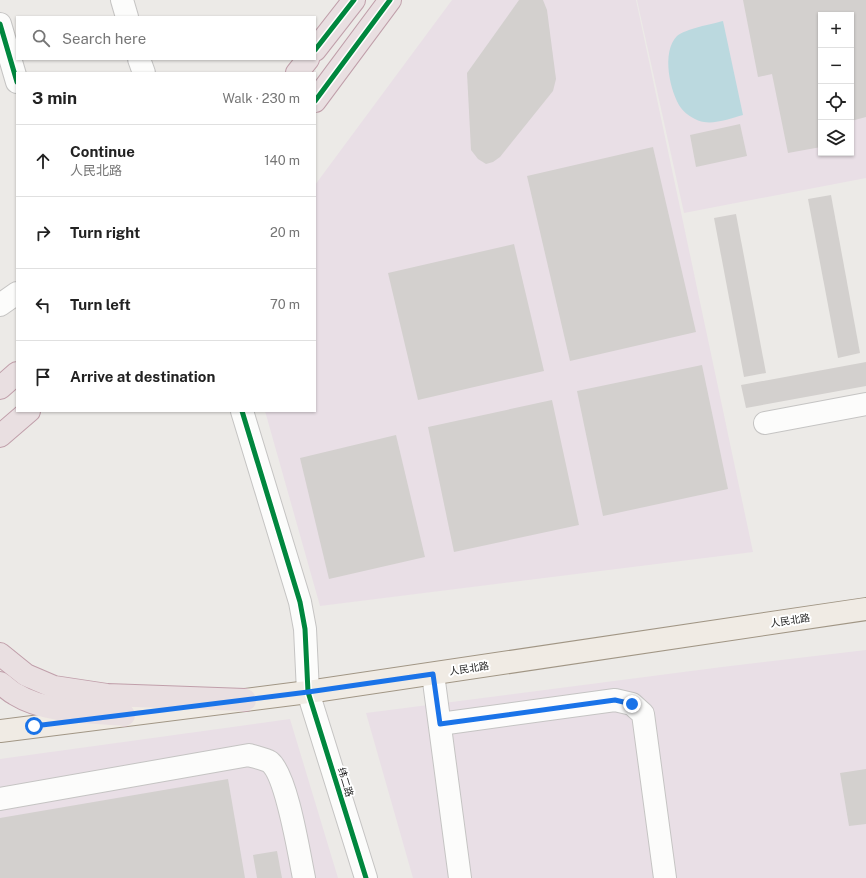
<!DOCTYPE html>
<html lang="en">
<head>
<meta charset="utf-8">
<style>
  :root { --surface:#fff; --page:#f2f2f2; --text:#222; --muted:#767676; --line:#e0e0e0 }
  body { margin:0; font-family:"Public Sans","Noto Sans SC",sans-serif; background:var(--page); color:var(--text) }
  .controls { position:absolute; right:12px; top:12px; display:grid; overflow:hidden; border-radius:0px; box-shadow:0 1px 3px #0004 }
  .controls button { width:36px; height:36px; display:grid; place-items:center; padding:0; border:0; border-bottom:1px solid var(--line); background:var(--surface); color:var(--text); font:20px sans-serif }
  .stop { position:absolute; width:12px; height:12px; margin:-9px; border:3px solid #1a73e8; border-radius:50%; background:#fff }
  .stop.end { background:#1a73e8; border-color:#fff; box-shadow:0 1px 4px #0008 }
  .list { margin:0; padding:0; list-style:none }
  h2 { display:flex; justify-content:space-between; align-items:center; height:52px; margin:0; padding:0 16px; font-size:17px }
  h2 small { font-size:13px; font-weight:400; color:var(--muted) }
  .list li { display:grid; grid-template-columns:26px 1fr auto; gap:12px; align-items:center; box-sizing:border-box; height:72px; padding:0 16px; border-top:1px solid var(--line) }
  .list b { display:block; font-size:15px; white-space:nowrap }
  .list p { margin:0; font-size:13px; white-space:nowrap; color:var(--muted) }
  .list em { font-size:13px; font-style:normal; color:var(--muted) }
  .icon { flex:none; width:22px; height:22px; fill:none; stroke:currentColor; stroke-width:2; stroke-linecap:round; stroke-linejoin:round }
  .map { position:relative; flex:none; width:866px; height:878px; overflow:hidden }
  .search { position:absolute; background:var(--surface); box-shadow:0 1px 3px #0004; left:16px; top:16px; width:300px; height:44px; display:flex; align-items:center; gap:10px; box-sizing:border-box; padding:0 14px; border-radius:0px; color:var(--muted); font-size:15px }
  .panel { position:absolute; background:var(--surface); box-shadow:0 1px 3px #0004; left:16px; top:72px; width:300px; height:340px; border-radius:0px }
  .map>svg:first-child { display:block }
</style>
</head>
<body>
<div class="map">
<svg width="866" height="878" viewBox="0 0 866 878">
  <rect width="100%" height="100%" fill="#eceae7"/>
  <g fill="#e9dfe6" fill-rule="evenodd">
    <polygon points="452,0 636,0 753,552 320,606 265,411 315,411 315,185"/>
    <path d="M637,0h229v178l-182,35zM821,15h30v138h-30z"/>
    <polygon points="866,650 866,878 413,878 366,713 722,667"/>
    <polygon points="290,719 338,878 0,878 0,759"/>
  </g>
  <path fill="#bbd9df" d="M723,21l20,94c-11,3 -27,9 -39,7 -7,-1 -18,-7 -23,-14 -11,-16 -20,-56 -4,-72 8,-7 35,-12 46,-15z"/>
  <g fill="#d3d0ce">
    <polygon points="519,0 543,0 547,10 556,79 553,91 500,157 493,162 486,164 478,159 471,150 467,73"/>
    <polygon points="743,0 866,0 866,117 851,121 851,15 821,15 821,147 788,153 772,74 758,77"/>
    <polygon points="740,124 747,156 696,167 690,135"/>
    <polygon points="653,147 696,332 570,361 527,176"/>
    <polygon points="831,195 860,353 838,358 808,199"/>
    <polygon points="736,214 766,373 744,377 714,218"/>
    <polygon points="514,244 544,371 418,400 388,273"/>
    <polygon points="866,362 866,386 746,408 741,385"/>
    <polygon points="702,365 728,489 603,516 577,391"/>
    <polygon points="552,400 579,525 454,552 428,427"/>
    <polygon points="396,435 425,557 329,579 300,458"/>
    <polygon points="866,769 866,824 849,826 840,773"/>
    <polygon points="228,779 245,878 0,878 0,818"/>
    <polygon points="277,851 282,878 257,878 253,855"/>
  </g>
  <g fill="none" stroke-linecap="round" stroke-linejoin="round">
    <defs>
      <g id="minor">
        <polyline points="122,0 127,17"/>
        <polyline points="0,24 17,82"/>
        <polyline points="139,59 144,73"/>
        <polyline points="0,305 17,293"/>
        <polyline points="242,411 300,602 305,629 308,692 366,878"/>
        <polyline points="765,423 866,404"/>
        <polyline points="433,674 460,878"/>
        <polyline points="440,724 615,700 632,704 643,714 665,878"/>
        <path d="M0,799l249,-44c6,2 16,4 21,7 17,14 29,92 34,116"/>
      </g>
      <polyline id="major" points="0,731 308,692 866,609"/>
      <g id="highway">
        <polyline points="315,50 354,0"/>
        <polyline points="297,73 308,59"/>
        <polyline points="315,101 390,0"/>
        <polyline points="0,388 17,373"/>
        <polyline points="0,436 29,411"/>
        <polyline points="0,654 26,675 54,687 107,695 245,700"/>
        <path d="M0,683c5,3 9,8 15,11 31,19 74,18 109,21"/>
      </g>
    </defs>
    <use href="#minor" stroke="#c5c4c3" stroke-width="24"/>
    <use href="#major" stroke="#a19685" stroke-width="24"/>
    <use href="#highway" stroke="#c09faa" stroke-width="24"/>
    <use href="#minor" stroke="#fcfcfb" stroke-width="22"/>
    <use href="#major" stroke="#f0ebe4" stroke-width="22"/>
    <use href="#highway" stroke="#e9dfe1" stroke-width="22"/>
    <defs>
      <g id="cycleway">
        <polyline points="0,24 17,82"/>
        <polyline points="315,50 354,0"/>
        <polyline points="315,101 390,0"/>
        <polyline points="242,411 300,602 305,629 308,692 366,878"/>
      </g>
    </defs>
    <use href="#cycleway" stroke="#fff" stroke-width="8"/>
    <use href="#cycleway" stroke="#00873e" stroke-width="5"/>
  </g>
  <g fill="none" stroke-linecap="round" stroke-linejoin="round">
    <polyline stroke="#1a73e8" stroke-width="5" points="34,726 308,692 433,674 440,724 615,700 632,704"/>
  </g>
  <g text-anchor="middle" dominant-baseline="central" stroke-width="4" stroke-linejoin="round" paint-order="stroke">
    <g font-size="10" fill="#1e1e1e" stroke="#fff">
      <text transform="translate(790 620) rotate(-9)">人民北路</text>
      <text transform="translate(469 668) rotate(-9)">人民北路</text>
      <text transform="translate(346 782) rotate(73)">纬二路</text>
    </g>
  </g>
</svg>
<div class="controls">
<button>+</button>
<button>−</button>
<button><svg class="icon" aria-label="locate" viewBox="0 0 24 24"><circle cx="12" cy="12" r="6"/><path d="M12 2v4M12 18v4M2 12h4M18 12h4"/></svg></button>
<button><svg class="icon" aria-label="layers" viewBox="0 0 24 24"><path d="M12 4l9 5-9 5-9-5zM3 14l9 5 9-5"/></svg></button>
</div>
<div class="stop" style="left:34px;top:726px"></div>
<div class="stop end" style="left:632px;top:704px"></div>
<div class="search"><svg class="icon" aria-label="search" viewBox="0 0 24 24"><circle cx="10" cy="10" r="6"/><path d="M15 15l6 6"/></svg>Search here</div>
<section class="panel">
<h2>3 min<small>Walk · 230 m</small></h2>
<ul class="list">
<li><svg class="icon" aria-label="ahead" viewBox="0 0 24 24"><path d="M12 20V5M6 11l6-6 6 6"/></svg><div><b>Continue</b><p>人民北路</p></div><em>140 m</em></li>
<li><svg class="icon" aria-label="right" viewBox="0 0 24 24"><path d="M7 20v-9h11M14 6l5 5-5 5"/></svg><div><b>Turn right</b></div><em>20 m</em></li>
<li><svg class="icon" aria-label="left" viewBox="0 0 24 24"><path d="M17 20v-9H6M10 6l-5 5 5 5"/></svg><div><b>Turn left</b></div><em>70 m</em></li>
<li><svg class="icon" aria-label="arrive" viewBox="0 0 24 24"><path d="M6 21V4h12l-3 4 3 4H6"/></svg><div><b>Arrive at destination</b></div></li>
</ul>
</section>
</div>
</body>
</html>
